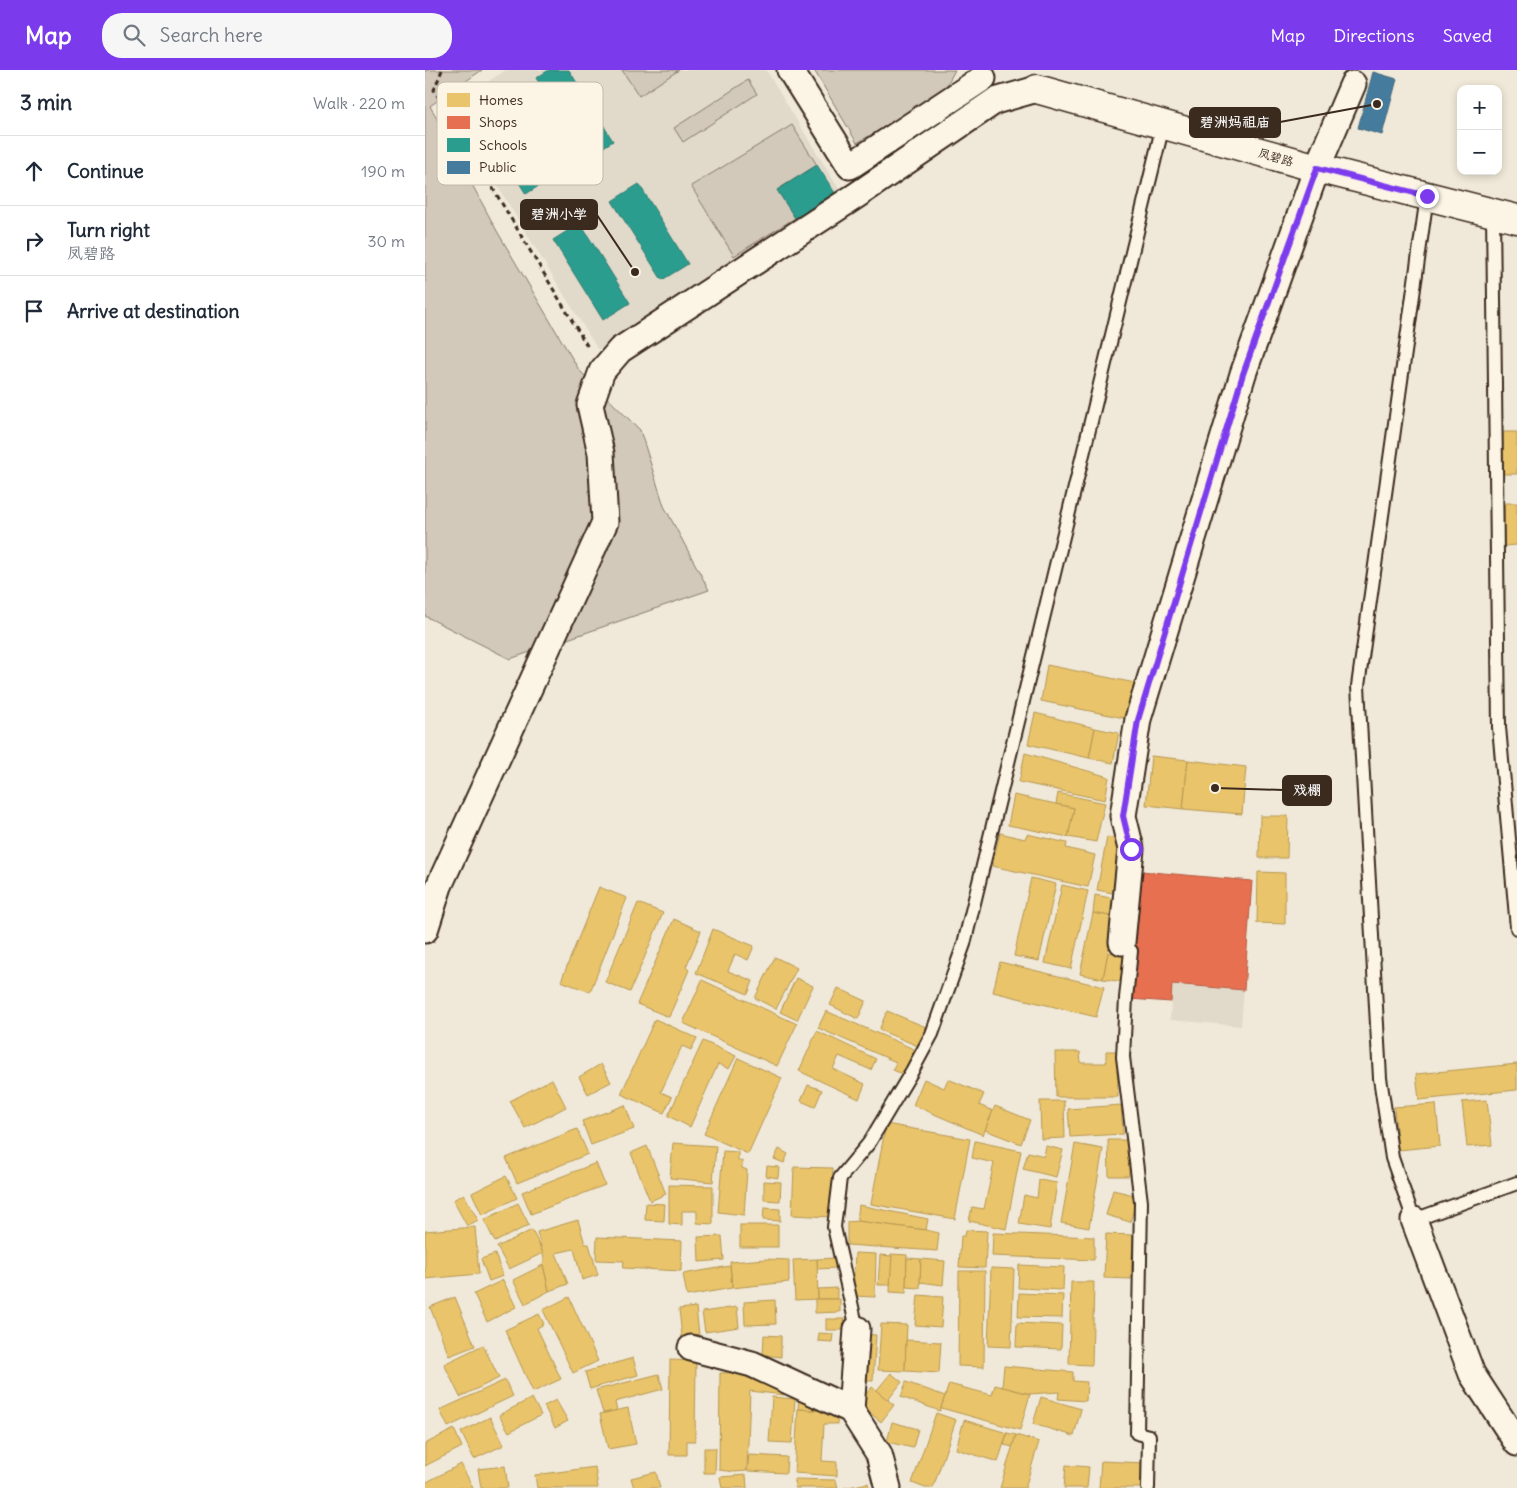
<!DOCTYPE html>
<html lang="en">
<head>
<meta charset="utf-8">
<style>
  :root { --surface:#fff; --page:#f6f6f7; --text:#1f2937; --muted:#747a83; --line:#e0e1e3; --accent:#7c3aed }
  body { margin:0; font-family:Delius,"LXGW WenKai TC",sans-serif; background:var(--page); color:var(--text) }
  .controls { position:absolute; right:15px; top:15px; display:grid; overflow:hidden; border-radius:10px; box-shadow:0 2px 8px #0003 }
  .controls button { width:45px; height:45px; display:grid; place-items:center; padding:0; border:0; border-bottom:1px solid var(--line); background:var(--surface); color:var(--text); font:25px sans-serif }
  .stop { position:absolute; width:15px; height:15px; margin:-11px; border:4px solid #7c3aed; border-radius:50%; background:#fff }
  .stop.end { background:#7c3aed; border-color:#fff; box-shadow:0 1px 5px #0008 }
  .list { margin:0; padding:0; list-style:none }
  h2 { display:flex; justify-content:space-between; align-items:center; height:65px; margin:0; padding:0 20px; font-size:21px }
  h2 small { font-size:16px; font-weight:400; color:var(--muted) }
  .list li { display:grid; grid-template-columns:32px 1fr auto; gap:15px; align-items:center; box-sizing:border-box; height:70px; padding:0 20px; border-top:1px solid var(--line) }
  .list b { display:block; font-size:19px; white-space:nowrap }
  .list p { margin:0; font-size:16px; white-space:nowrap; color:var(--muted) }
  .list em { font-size:16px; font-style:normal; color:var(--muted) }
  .icon { flex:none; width:28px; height:28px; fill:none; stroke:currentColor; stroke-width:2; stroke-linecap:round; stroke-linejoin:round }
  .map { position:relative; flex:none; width:1092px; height:1418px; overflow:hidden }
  header { display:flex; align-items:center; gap:30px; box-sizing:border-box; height:70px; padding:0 25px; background:var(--accent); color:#fff }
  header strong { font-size:24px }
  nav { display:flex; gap:28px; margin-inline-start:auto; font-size:18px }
  .search { width:350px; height:45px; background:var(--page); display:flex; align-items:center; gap:12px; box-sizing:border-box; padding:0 18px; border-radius:20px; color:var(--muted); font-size:19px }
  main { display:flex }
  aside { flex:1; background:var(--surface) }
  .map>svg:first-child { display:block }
</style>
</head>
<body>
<header>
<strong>Map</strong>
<div class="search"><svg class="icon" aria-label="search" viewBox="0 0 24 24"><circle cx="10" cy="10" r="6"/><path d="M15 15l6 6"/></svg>Search here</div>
<nav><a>Map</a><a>Directions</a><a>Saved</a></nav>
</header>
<main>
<aside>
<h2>3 min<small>Walk · 220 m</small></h2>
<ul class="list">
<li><svg class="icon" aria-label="ahead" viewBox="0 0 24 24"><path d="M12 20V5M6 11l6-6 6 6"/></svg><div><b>Continue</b></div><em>190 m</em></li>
<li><svg class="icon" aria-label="right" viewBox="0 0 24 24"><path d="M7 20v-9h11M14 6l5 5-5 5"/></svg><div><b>Turn right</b><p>凤碧路</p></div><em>30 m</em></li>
<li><svg class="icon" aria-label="arrive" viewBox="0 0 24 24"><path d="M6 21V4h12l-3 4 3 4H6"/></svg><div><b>Arrive at destination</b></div></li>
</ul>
</aside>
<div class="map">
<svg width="1092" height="1418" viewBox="0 0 1092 1418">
  <rect width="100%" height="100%" fill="#f0e9d9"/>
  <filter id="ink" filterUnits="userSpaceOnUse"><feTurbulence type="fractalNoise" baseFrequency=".02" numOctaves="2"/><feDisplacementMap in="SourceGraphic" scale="10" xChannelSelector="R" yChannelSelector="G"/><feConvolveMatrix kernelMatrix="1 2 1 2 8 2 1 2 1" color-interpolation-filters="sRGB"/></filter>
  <g filter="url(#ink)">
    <g fill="#e1d9c9">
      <polygon points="81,0 341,0 417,124 173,280 24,37"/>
      <polygon points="747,914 819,920 816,956 745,950"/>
    </g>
    <g fill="#d2c9ba" stroke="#867a6c">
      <polygon points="0,0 57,0 5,36 72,161 154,300 215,360 239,436 284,520 85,589 0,546"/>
      <polygon points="197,0 254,0 214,26"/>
      <polygon points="389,0 530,0 518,22 432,73"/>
      <polygon points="323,10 332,24 258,72 249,58"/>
      <polygon points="367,55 392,95 352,120 370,148 309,186 266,116"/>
    </g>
    <g fill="#e9c46a" stroke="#b59653">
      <rect x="1078" y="362" width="14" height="42"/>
      <polygon points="1079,433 1092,433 1092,475 1079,476"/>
      <polygon points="622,595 710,613 704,649 616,631"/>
      <polygon points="610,643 670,658 664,688 603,674"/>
      <polygon points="670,658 694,663 688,693 664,688"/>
      <polygon points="600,683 684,707 680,730 594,712"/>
      <polygon points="726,686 763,690 758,739 721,735"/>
      <polygon points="763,690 821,697 817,744 758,739"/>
      <polygon points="633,723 680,733 671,772 643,767 649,738 631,734"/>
      <polygon points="589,725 649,738 643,767 583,755"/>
      <polygon points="835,746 863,746 862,788 834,788"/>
      <polygon points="575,763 600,769 602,764 642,773 641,778 670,785 663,817 567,796"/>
      <polygon points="682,767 698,770 688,823 672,820"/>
      <polygon points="833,802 860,803 860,854 832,853"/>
      <polygon points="606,808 631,814 614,891 589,886"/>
      <polygon points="637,815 663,821 646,899 620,893"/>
      <polygon points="174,817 202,828 165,922 136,911"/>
      <polygon points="670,825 697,830 694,848 668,843"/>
      <polygon points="213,833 238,843 205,922 180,912"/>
      <polygon points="668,843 690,847 678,909 655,904"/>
      <polygon points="249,849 276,861 261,897 264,900 244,947 212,934"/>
      <polygon points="288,859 329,876 323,890 310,884 303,901 328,911 323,924 271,903"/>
      <polygon points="683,882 704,885 699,912 678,909"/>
      <polygon points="350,887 372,898 351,939 330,928"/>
      <polygon points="575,892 679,917 671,947 568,922"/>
      <polygon points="371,908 388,916 372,950 355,942"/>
      <polygon points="277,910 372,954 352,996 258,953"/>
      <polygon points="413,918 441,931 433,949 405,935"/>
      <polygon points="401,941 491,980 480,1005 468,1000 471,992 393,958"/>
      <polygon points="462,941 501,957 493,976 454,960"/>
      <polygon points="230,949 272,968 266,980 257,976 236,1022 247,1027 239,1043 196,1024"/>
      <polygon points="392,961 451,989 446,1000 414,986 408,999 440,1014 434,1029 374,1001"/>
      <polygon points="278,971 311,986 304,999 293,994 265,1057 243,1046"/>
      <polygon points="681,981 692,981 693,1027 631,1027 630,982 655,982 656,993 681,993"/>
      <polygon points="313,988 357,1008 323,1084 279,1064"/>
      <polygon points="176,994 186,1012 163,1024 154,1007"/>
      <polygon points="1092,994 1092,1020 994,1030 991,1004"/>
      <polygon points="127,1009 141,1037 100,1058 85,1031"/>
      <polygon points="499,1009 519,1018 523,1009 559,1024 554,1035 568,1041 558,1065 488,1035"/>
      <polygon points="383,1015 397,1020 390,1037 376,1031"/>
      <polygon points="1062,1030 1067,1075 1042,1077 1037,1032"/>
      <polygon points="615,1031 639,1031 640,1068 616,1069"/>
      <polygon points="1011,1034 1015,1076 973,1080 969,1037"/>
      <polygon points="200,1035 209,1059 166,1075 157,1051"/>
      <polygon points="696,1035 698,1064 645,1067 643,1039"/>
      <polygon points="570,1036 605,1050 596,1074 560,1060"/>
      <polygon points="461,1054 545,1069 530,1149 446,1134"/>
      <polygon points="152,1059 163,1084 92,1113 81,1088"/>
      <polygon points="683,1070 703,1070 704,1106 684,1106"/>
      <polygon points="550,1071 596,1081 581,1159 544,1151 547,1137 559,1139 569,1093 547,1088"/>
      <polygon points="248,1073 291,1076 288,1112 245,1108"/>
      <polygon points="650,1074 678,1079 664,1158 636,1153"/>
      <polygon points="222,1076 241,1124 225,1131 206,1083"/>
      <polygon points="621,1076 638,1080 631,1107 598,1099 603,1082 619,1086"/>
      <polygon points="354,1079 363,1084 359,1093 349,1089"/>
      <polygon points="298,1081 313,1082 313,1091 317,1091 317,1098 322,1100 319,1145 293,1142"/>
      <polygon points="171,1093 180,1115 106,1144 97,1122"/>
      <polygon points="342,1096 354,1097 353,1108 341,1106"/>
      <polygon points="369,1097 408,1098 406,1147 367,1145"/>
      <polygon points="81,1106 92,1128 57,1145 47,1123"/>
      <polygon points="614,1110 632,1113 625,1159 594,1154 599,1125 612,1128"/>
      <polygon points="339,1111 356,1112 355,1131 339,1130"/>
      <polygon points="244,1115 288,1116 288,1154 272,1153 272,1141 257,1141 257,1155 244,1154"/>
      <polygon points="688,1120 713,1126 705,1152 681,1145"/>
      <polygon points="39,1124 53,1150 42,1156 28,1130"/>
      <polygon points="93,1133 104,1155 70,1172 59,1150"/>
      <polygon points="221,1133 240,1134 239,1151 220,1150"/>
      <polygon points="434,1135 503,1149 501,1160 432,1151"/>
      <polygon points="339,1138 355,1139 355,1151 338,1150"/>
      <polygon points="153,1150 160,1174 164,1174 173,1205 157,1210 149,1179 131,1183 143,1214 124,1221 118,1195 119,1189 112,1162"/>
      <polygon points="432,1151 501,1160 514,1163 512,1181 422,1175 422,1152"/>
      <rect x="315" y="1155" width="38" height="22"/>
      <polygon points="50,1157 54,1204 0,1209 0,1161"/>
      <polygon points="107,1160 118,1183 84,1199 72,1177"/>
      <polygon points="541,1160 562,1161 560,1198 534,1197 536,1166 540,1166"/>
      <polygon points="568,1163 669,1167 669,1190 567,1186"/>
      <polygon points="681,1164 708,1165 706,1209 679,1208"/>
      <polygon points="297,1166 299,1190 274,1192 273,1167"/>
      <polygon points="172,1167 257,1171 256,1201 198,1198 199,1191 171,1190"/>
      <polygon points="430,1183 451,1184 450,1227 428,1226"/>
      <polygon points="70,1184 78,1206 64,1211 56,1189"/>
      <polygon points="466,1184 482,1185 481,1223 465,1222"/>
      <polygon points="455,1185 467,1186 465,1215 453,1215"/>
      <polygon points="410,1188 411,1198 392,1199 392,1189"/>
      <polygon points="482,1188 496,1189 495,1218 481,1217"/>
      <polygon points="340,1189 364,1190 364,1212 307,1218 305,1192"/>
      <polygon points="392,1189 393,1229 370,1230 368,1190"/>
      <polygon points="496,1189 520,1191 518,1215 495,1212"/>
      <polygon points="118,1195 124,1221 100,1234 88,1210"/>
      <polygon points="594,1195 639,1197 638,1220 593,1218"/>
      <polygon points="305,1196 307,1218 262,1226 258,1204"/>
      <polygon points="566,1198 589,1199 586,1277 563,1276"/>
      <polygon points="534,1201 560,1201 559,1297 533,1296"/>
      <polygon points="78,1210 91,1237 62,1252 49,1224"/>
      <polygon points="646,1212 669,1212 667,1295 644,1294"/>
      <polygon points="412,1218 412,1229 393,1229 393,1219"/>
      <polygon points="594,1223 638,1225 637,1248 593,1247"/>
      <polygon points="493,1225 518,1227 516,1257 490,1255"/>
      <polygon points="30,1227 50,1276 24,1286 5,1237"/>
      <polygon points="144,1227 173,1291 148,1303 118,1240"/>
      <polygon points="390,1229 415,1229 415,1242 390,1243"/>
      <polygon points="350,1230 351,1254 320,1255 319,1232"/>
      <polygon points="271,1237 274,1265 257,1267 254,1239"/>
      <polygon points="312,1237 314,1257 280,1262 277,1242"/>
      <polygon points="114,1244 119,1254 112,1258 136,1309 108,1322 80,1260"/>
      <rect x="401" y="1249" width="19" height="11"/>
      <polygon points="592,1253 637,1255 636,1279 591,1277"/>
      <polygon points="456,1254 482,1255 480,1301 453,1300"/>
      <polygon points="394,1263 408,1264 407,1272 393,1271"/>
      <polygon points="437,1264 451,1265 448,1311 434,1310"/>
      <polygon points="339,1265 356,1266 356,1287 338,1285"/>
      <polygon points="481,1270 516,1272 514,1303 480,1301"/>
      <polygon points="58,1275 74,1308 35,1327 19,1294"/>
      <polygon points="208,1288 213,1305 165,1319 160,1302"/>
      <polygon points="245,1290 271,1291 270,1371 262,1371 262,1385 244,1385"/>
      <polygon points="579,1296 648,1302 648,1311 662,1312 661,1331 633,1329 634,1322 605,1324 577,1317"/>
      <polygon points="323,1302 326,1308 358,1314 359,1325 325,1321 322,1401 310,1402 294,1400 295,1303"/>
      <polygon points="466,1303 477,1312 463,1330 451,1321"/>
      <polygon points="234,1304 238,1319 190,1332 192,1341 178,1343 171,1320"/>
      <polygon points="80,1310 88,1326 23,1357 15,1340"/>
      <polygon points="481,1312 520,1326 515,1341 476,1327"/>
      <polygon points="524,1314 567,1325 570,1315 605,1324 595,1360 516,1338"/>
      <polygon points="447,1317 469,1335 456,1352 433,1333"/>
      <polygon points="374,1326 400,1341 373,1339"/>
      <polygon points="347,1327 370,1329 367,1373 344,1372"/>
      <polygon points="616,1327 656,1339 649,1366 608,1354"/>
      <polygon points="107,1328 116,1345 84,1362 74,1345"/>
      <polygon points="131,1330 143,1351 130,1358 119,1336"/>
      <polygon points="203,1338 211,1374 183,1379 175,1344"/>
      <polygon points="373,1339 413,1342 412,1354 399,1354 397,1391 412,1392 412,1406 369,1403"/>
      <polygon points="511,1343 531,1350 508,1418 500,1418 487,1413"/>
      <polygon points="65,1347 79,1375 49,1389 36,1362"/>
      <polygon points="539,1350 582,1363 573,1392 531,1379"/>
      <polygon points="467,1352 493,1359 488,1378 462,1372"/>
      <polygon points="29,1359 37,1377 0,1396 0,1374"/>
      <polygon points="582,1363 591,1365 588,1377 579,1375"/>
      <polygon points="591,1365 614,1372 600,1418 575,1418"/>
      <polygon points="279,1378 291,1378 290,1403 279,1403"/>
      <polygon points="324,1385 362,1387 361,1403 322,1401"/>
      <polygon points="676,1391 720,1393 719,1418 674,1418"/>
      <polygon points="36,1394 48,1418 0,1418 0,1413"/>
      <polygon points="641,1395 664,1397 662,1418 639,1418"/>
      <polygon points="80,1396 83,1418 56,1418 53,1399"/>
      <polygon points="170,1397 173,1418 112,1418 110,1405"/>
      <polygon points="231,1402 235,1418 209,1418 206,1408"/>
      <polygon points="321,1405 322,1418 297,1418 295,1407"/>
      <polygon points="369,1409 411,1410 413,1418 370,1418"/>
      <polygon points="443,1413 444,1418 419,1418"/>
    </g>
    <polygon fill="#e76f51" stroke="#b35a42" points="716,801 827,811 819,920 747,914 746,932 704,929"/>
    <g fill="#2a9d8f" stroke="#2f7a6d">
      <polygon points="124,0 144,0 188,71 161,88 111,8"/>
      <polygon points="79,28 128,107 101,124 52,44"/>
      <polygon points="392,95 410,123 370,148 352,120"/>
      <polygon points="214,114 263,194 237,210 187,131"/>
      <polygon points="155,153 205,233 178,250 128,170"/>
    </g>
    <polygon fill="#457b9d" stroke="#426377" points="948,2 972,9 957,65 933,58"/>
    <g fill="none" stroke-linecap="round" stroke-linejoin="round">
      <defs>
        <g id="lane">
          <polyline points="1002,126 933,616 955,1008 967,1088 989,1150 1092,1113"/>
          <polyline points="1068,143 1074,657 1092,858"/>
          <polyline points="697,872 706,881 701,928 698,987 716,1132 712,1363 724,1366 723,1418"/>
          <polyline points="432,1259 409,1157 415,1108 444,1073 487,1001 507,964 539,874 738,55"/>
        </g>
        <g id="street">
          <polyline points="365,0 425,96 558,8"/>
          <polyline points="0,860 14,816 180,452 176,383 165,335 177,301 195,280 432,125 570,31 612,19"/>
          <polyline points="697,872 706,779 698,746 713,649 818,304 892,98 928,14"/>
          <polyline points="989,1150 1047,1304 1092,1373"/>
          <polyline points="266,1278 327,1294 426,1340 454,1384 463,1418"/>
          <polyline points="426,1340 432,1259"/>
        </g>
        <polyline id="secondary" points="612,19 892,98 1092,149"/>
      </defs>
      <use href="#lane" stroke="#3b2a1e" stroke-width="16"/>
      <use href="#street" stroke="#3b2a1e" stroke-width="29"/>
      <use href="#secondary" stroke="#3b2a1e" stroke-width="31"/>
      <polyline stroke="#3b2a1e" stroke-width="3" stroke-dasharray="5 4" stroke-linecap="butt" points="17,0 9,20 164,279"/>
      <use href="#lane" stroke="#fcf5e5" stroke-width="12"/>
      <use href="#street" stroke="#fcf5e5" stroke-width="25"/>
      <use href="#secondary" stroke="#fcf5e5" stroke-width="28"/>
    </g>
  </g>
  <g fill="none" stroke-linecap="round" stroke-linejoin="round" filter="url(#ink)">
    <polyline stroke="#7c3aed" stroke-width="6" points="706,779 698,746 713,650 818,304 892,98 1002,126"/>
  </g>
  <g text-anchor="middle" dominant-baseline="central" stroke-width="5" stroke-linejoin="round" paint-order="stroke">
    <g font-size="12" fill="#3b2a1e" stroke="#fcf5e5">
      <text transform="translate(851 87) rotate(16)">凤碧路</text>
    </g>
  </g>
  <rect x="12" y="12" width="166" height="103" rx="8" fill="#fcf5e5" stroke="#c2b8a9" stroke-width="1"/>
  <rect x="22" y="23" width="23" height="14" fill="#e9c46a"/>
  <rect x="22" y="46" width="23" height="13" fill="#e76f51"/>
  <rect x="22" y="68" width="23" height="14" fill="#2a9d8f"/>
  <rect x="22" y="91" width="23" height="13" fill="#457b9d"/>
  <g font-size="14" fill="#3b2a1e">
    <text x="54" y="35">Homes</text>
    <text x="54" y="57">Shops</text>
    <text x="54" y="80">Schools</text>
    <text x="54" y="102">Public</text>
  </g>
  <path fill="none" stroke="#3b2a1e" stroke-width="2" d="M952 34L855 52M210 202L172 145M790 718L858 720"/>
  <g fill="#3b2a1e" stroke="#fcf5e5" stroke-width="2">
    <circle cx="952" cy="34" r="5"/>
    <circle cx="210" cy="202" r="5"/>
    <circle cx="790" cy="718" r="5"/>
  </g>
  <g fill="#3b2a1e" stroke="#3b2a1e" stroke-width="2">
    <rect x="765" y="38" width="90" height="29" rx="5"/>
    <rect x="96" y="130" width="76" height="29" rx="5"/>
    <rect x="858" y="706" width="48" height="29" rx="5"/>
  </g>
  <g font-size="14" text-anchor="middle" font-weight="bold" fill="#fff">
    <text x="810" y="57">碧洲妈祖庙</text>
    <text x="134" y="149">碧洲小学</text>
    <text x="882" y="725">戏棚</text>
  </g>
</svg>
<div class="controls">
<button>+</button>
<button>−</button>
</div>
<div class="stop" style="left:706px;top:779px"></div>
<div class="stop end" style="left:1002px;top:126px"></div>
</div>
</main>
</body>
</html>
